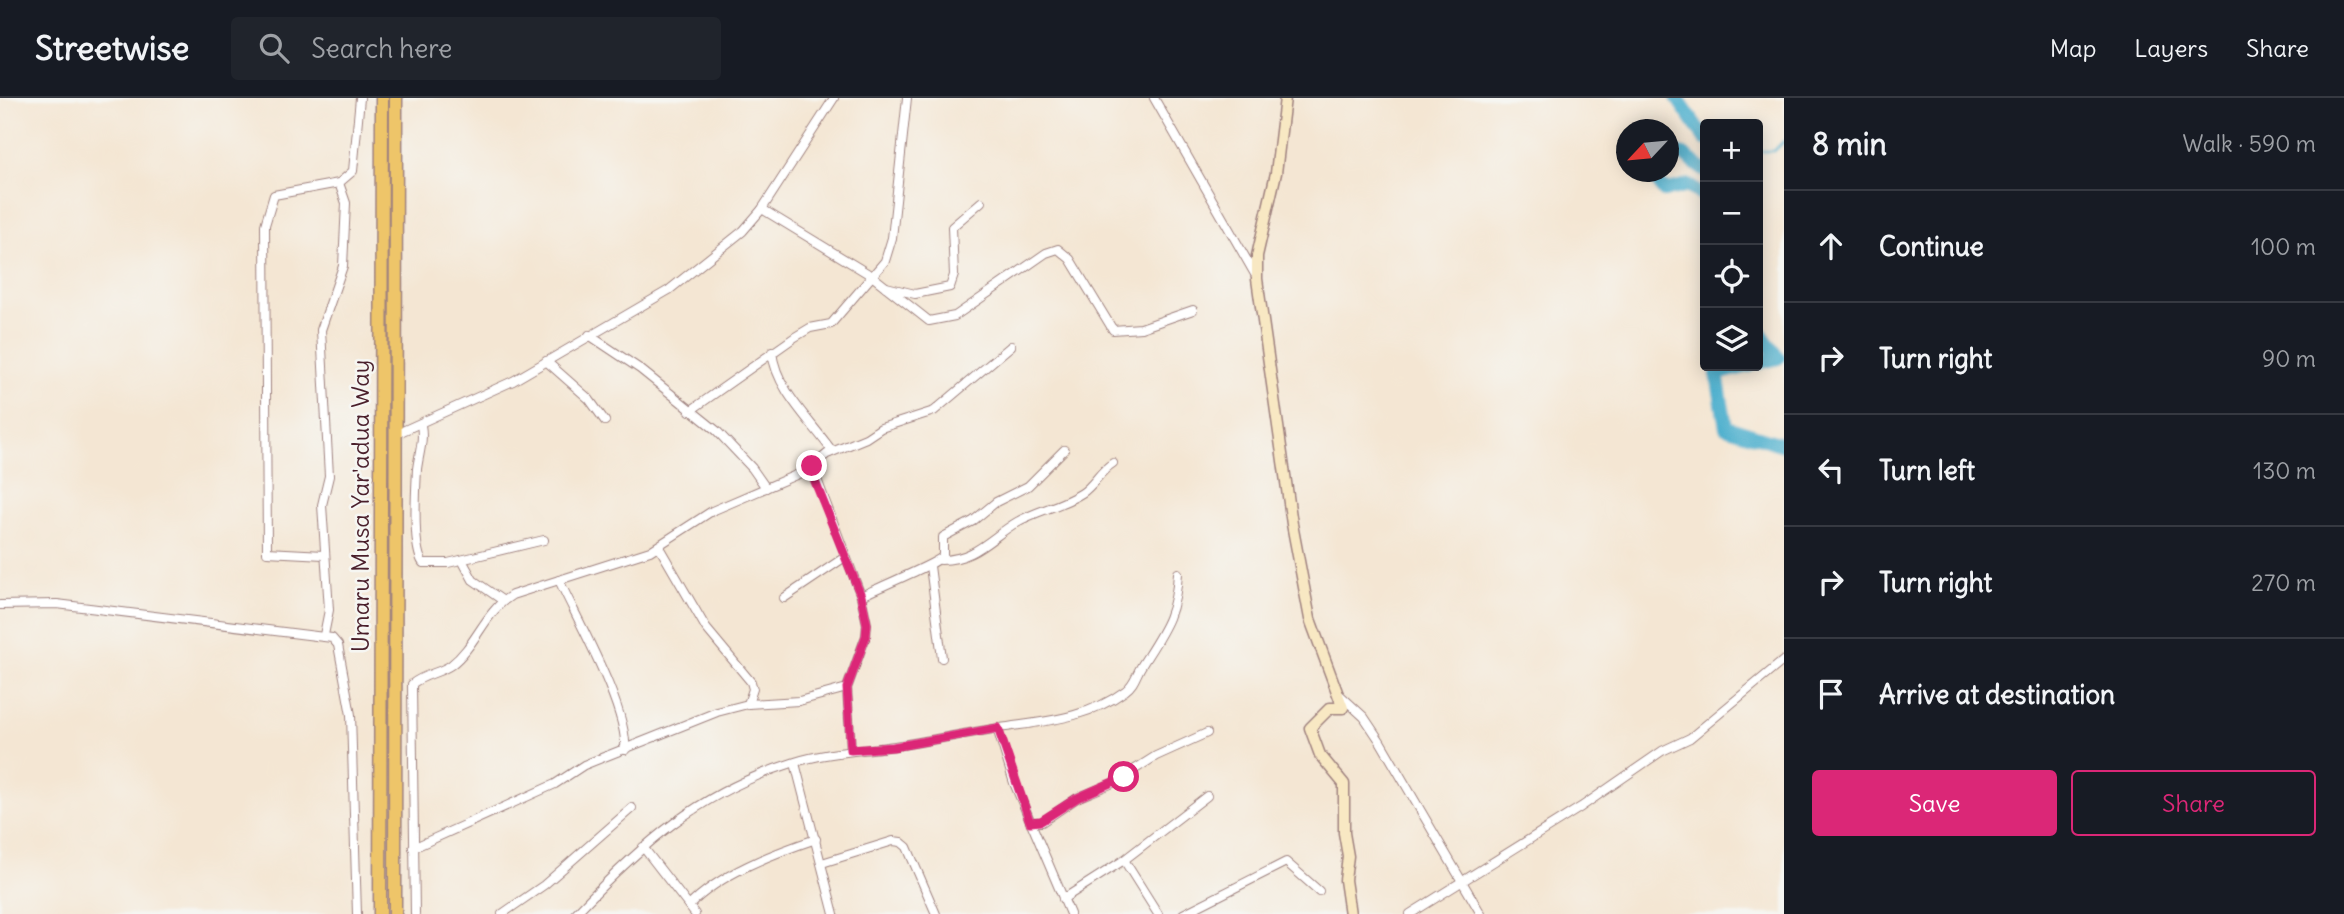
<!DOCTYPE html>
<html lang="en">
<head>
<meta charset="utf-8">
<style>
  :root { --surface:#171b24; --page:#20242c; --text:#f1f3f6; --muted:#9ea1a6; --line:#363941; --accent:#db2777 }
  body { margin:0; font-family:Delius,sans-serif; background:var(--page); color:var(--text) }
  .controls { position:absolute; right:21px; top:21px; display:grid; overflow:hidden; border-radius:7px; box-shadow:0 4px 18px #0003 }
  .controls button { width:63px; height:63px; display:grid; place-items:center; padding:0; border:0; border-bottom:2px solid var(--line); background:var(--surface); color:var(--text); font:35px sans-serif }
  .compass { position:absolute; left:1616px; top:21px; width:63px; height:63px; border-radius:50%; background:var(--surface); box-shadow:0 4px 18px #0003; rotate:244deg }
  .stop { position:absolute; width:21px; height:21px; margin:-16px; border:5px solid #db2777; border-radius:50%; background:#fff }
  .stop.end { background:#db2777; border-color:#fff; box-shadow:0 2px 7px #0008 }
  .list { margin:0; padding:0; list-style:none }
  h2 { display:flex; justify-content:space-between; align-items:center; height:91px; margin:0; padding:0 28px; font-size:30px }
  h2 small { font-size:23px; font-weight:400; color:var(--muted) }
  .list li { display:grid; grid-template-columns:46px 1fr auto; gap:21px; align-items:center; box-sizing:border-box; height:112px; padding:0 28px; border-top:2px solid var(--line) }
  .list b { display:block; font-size:26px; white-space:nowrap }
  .list em { font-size:23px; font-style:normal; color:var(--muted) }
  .actions { display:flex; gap:14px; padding:21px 28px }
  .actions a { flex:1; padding:16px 0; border:2px solid var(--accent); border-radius:7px; text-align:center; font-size:24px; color:var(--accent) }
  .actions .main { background:var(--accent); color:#fff }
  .icon { flex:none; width:38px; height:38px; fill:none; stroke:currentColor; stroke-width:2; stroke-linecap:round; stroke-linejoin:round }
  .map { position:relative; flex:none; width:1784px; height:816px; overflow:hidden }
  header { display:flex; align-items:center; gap:42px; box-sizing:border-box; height:98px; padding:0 35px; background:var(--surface); border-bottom:2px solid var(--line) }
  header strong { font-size:33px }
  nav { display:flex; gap:38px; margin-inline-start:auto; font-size:24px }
  .search { width:490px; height:63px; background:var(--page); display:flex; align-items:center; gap:18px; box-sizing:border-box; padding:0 24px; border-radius:7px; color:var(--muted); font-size:26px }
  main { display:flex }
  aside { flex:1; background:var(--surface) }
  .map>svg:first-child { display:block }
</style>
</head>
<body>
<header>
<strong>Streetwise</strong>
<div class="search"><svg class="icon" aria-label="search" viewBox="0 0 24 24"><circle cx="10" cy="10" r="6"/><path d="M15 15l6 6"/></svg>Search here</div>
<nav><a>Map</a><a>Layers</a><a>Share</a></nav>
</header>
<main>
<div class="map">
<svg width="1784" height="816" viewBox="0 0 1784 816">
  <rect width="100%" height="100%" fill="#f6f6f2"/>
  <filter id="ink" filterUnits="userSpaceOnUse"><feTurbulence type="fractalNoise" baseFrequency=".0143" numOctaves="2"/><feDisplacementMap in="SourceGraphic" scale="14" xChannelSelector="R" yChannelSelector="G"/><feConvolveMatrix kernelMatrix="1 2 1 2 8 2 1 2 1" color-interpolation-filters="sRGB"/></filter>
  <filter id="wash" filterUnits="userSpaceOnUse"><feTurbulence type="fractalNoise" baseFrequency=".00686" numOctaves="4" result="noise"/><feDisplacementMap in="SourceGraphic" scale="28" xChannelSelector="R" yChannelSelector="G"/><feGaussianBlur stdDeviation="1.57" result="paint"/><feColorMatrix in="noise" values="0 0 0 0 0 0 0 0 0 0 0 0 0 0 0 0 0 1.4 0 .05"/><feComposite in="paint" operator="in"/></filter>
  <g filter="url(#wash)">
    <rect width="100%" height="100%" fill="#f4e6d3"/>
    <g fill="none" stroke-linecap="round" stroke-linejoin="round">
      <polyline stroke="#4fb0ce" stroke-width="2.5" points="1758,53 1774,53 1784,43"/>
      <g stroke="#4fb0ce" stroke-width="14">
        <polyline points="1677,0 1705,41"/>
        <polyline points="1668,54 1684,57 1705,73"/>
        <polyline points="1651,74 1664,93 1688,87 1705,100"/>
        <polyline points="1758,231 1778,260 1758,265"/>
        <polyline points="1749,268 1717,276 1726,329 1784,347"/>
      </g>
    </g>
  </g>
  <g filter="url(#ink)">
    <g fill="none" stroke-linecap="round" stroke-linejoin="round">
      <defs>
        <g id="street">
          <polyline points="1154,0 1256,178"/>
          <polyline points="762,111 872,178 929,223 955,218 1046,155 1058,151 1070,161 1113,232 1141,230 1193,212"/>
          <polyline points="886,189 915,196 950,189 954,177 952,129 981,104"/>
          <polyline points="589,237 640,271 717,333 752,370 766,390"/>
          <path d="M772,254c4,38 40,70 60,99"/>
          <polyline points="546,263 589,301 605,323"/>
          <polyline points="690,313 795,239 810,230 831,226 885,163 892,140 907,0"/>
          <path d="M421,327c3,16 -2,28 -4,44 -1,20 -5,79 6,94h25l96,-23"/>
          <polyline points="396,336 513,283 669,192 743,133 762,111 834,0"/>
          <polyline points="659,449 706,530 751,584 753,591 748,606"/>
          <polyline points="324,457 267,454 265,127 274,97 339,85 353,73 360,0"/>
          <polyline points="462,462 473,482 502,502"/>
          <path d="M941,462c34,0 49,-22 76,-38 21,-12 45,-16 65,-29 12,-8 18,-22 31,-30"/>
          <polyline points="930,468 942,560"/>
          <path d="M559,482c18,39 70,131 66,170"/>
          <polyline points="861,498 812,368 827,356 866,340 881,330 934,313 1011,248"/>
          <polyline points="784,500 845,459"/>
          <polyline points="0,507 57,506 332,540 338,547 351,617 357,816"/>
          <polyline points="324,537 329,512 322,407 329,378 321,232 343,168 346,105 339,85"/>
          <polyline points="1340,597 1364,619 1380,643 1481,816"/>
          <polyline points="997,630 1014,685 1070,816"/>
          <path d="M851,652l-4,-62 19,-52 1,-12 -6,-28c14,-7 77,-33 82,-40v-19l30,-16 23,-19 32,-16 36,-36"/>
          <polyline points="795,665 834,816"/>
          <polyline points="1030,724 1042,724 1077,700 1113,685 1156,658 1207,635"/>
          <polyline points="643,749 695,816"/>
          <polyline points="413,750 555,686 584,667 717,614 748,606 799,603 847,590"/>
          <polyline points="1124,762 1158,816"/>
          <polyline points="822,765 893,743 901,744 907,749 936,816"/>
          <polyline points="1063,801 1124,762 1207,698"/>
          <path d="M689,808c30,-32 85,-53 127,-67"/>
          <path d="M415,816l-3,-230c12,-10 28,-11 39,-19 25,-19 34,-54 61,-70l138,-44 62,-40 98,-42"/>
          <polyline points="502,816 544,787 632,710"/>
          <path d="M575,816c68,-71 124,-122 220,-152 33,-10 66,-11 100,-16 35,-5 70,-13 105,-18 45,-7 87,-9 125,-37 10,-7 11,-17 17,-26 22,-35 34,-50 36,-92"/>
          <polyline points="1183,816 1286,764 1319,793"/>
          <polyline points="1410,816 1581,709 1662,653 1690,640 1784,562"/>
        </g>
        <polyline id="secondary" points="1285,0 1276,75 1257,158 1257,181 1292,426 1310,521 1343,610 1330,610 1310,630 1320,657 1344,686 1344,735 1348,758 1345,782 1350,816"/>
        <g id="primary">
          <polyline points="380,816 382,0"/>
          <polyline points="395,816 396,0"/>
        </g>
      </defs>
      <use href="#street" stroke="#9f827f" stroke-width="10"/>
      <use href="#secondary" stroke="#9f827f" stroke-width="13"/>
      <use href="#primary" stroke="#9f827f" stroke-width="15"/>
      <use href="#street" stroke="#fff" stroke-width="8"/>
      <use href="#secondary" stroke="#f8e8c3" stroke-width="10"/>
      <use href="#primary" stroke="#eec569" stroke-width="12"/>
    </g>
  </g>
  <g fill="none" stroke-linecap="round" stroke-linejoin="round" filter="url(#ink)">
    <polyline stroke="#db2777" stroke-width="9" points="812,368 810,371 861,498 867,526 866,538 847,590 851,652 893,649 998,630 1030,724 1041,723 1077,700 1124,679"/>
  </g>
  <g text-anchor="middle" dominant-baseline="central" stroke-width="5" stroke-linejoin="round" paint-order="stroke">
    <g font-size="24" fill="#4a1f2b" stroke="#f6f6f2">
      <text transform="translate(360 408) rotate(-90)">Umaru Musa Yar'adua Way</text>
    </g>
  </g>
</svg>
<div class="controls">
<button>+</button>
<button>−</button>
<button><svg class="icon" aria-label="locate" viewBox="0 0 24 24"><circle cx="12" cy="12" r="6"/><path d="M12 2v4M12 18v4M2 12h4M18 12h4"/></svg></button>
<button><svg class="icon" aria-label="layers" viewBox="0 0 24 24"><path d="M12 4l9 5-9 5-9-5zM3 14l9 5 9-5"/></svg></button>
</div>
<svg class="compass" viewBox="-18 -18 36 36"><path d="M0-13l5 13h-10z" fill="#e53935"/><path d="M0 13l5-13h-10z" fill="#9ea1a6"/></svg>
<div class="stop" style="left:1124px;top:679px"></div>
<div class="stop end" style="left:812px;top:368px"></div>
</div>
<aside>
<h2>8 min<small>Walk · 590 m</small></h2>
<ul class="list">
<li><svg class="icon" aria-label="ahead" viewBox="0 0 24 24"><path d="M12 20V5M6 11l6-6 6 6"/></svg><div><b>Continue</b></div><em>100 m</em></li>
<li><svg class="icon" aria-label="right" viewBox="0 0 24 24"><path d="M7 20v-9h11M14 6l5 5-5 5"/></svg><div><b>Turn right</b></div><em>90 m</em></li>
<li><svg class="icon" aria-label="left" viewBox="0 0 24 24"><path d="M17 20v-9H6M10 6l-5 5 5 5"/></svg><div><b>Turn left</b></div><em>130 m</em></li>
<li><svg class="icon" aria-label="right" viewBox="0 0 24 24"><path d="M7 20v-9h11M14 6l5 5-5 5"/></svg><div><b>Turn right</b></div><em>270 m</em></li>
<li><svg class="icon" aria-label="arrive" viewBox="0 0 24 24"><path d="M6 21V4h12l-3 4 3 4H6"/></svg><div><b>Arrive at destination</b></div></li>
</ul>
<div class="actions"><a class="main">Save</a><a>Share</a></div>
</aside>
</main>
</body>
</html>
